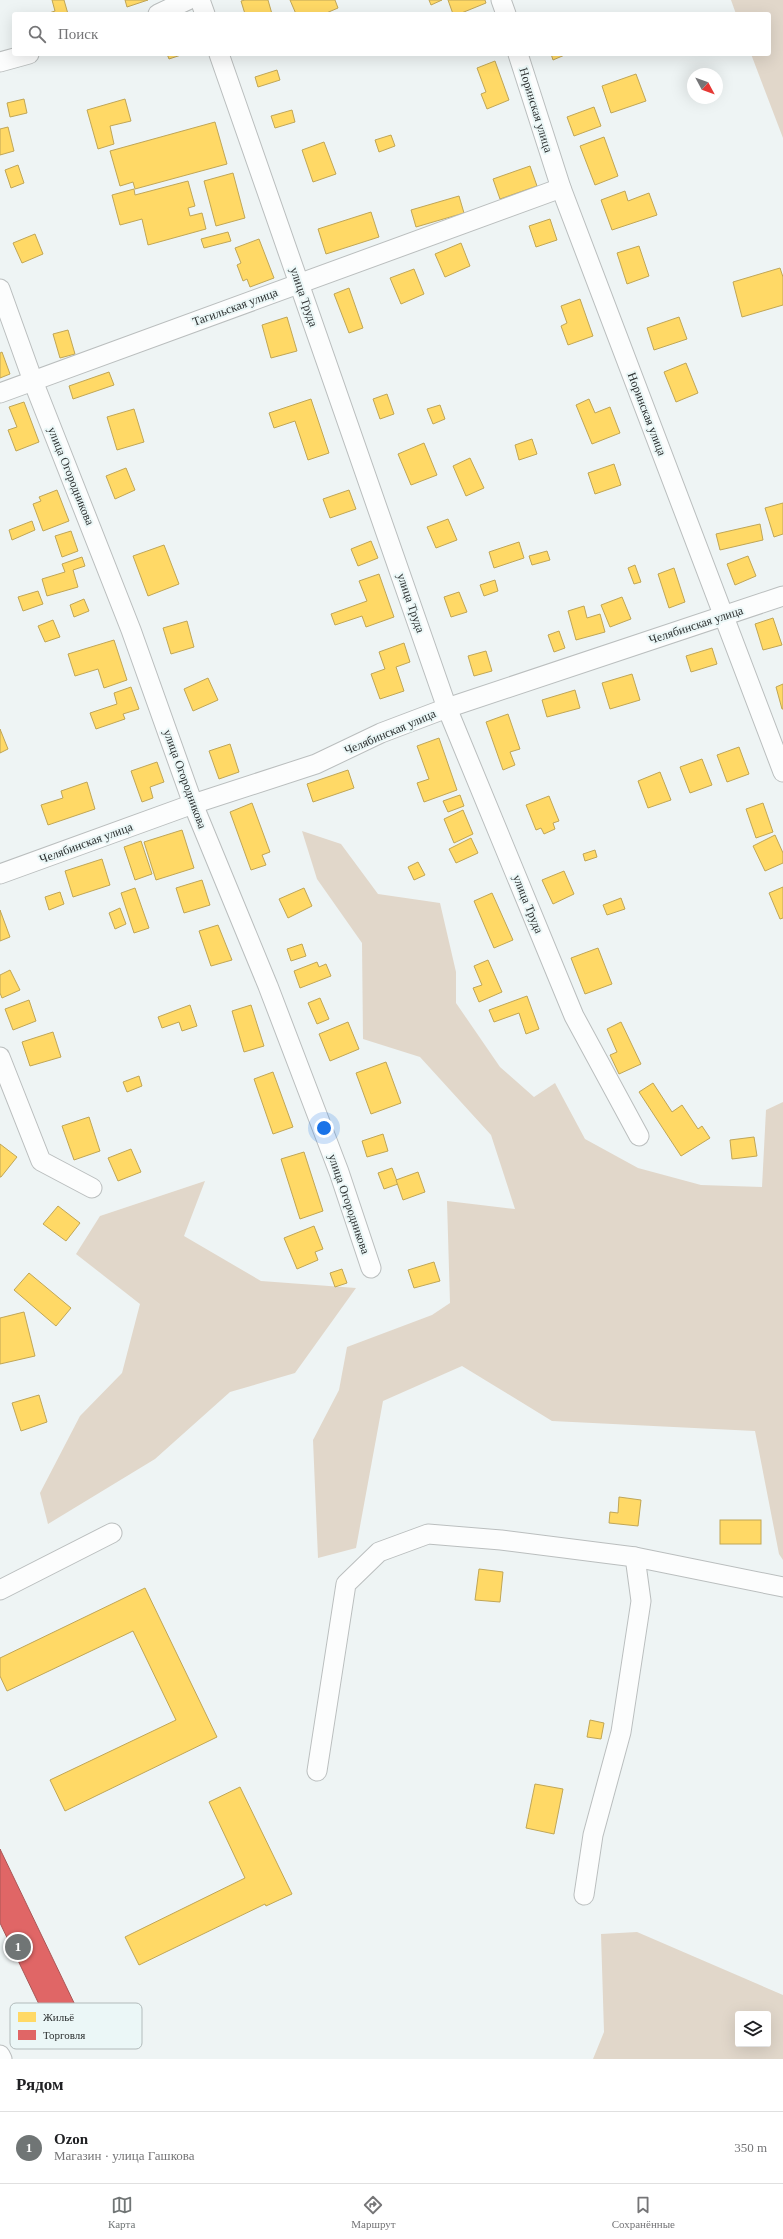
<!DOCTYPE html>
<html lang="ru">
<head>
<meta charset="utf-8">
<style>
  :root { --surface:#fff; --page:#f2f2f2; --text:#202124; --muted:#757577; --line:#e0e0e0; --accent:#707575 }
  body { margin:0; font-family:"Times New Roman",serif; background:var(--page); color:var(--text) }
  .controls { position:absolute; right:12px; bottom:12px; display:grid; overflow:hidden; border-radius:4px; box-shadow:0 4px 16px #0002 }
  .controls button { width:36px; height:36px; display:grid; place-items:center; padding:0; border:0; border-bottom:1px solid var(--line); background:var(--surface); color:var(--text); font:20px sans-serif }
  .compass { position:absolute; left:687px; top:68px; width:36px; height:36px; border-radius:50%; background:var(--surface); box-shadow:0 4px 16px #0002; rotate:131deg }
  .you { position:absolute; left:324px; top:1128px; width:14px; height:14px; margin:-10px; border:3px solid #fff; border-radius:50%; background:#1a73e8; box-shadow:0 0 0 6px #1a73e833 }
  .badge { display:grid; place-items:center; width:26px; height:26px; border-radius:50%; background:var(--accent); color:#fff; font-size:13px; font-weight:700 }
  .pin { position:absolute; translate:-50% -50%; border:2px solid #fff; box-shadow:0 1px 4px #0006 }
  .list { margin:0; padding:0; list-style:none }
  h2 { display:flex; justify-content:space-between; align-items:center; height:52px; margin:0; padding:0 16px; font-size:17px }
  h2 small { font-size:13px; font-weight:400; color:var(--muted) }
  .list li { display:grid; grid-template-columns:26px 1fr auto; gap:12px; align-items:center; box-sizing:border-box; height:72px; padding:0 16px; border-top:1px solid var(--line) }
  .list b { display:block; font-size:15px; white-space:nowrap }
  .list p { margin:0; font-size:13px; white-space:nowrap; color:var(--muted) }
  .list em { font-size:13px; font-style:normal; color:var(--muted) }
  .icon { flex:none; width:22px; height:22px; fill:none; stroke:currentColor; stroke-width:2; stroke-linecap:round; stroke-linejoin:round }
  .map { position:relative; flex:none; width:783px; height:2059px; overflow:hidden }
  .search { position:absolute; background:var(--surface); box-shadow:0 4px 16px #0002; left:12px; right:12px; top:12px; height:44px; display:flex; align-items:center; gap:10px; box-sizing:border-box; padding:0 14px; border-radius:4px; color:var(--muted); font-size:15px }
  .sheet { height:124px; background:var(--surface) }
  nav { display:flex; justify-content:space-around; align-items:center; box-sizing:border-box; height:56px; border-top:1px solid var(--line); background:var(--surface); font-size:11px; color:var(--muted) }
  nav a { display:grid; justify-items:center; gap:2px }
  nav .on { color:var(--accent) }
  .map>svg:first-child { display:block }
</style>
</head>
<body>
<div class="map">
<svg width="783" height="2059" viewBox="0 0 783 2059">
  <rect width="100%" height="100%" fill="#eef4f4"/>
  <g fill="#e1d7ca" fill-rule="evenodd">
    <polygon points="731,0 783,0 783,138 751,54 769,54 769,14 736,14"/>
    <polygon points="302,831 341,844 378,894 440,903 456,972 456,1003 500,1067 534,1097 555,1083 585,1139 638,1168 701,1185 762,1187 766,1110 783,1102 783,1560 779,1554 755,1431 552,1421 462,1366 383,1401 356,1548 318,1558 313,1440 339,1390 347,1347 432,1315 450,1303 447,1201 515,1209 491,1135 420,1057 363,1039 362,943 317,879"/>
    <polygon points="205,1181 184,1236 261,1281 356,1288 295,1373 230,1392 155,1459 48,1524 40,1493 80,1416 122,1373 140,1304 76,1254 100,1216"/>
    <path d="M637,1932l146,63v64h-190l11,-27 -3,-98zM738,2014h30v30h-30z"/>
  </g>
  <g fill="#ffd966" stroke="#c0a656">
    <polygon points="52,0 64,0 68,14 46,14 55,11"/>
    <polygon points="125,0 148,0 127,7"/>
    <polygon points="245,0 268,0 272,14 245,14 241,1"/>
    <polygon points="290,0 335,0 338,8 324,14 296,14"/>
    <polygon points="429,0 442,0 431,5"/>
    <polygon points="448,0 485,0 486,3 459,14 453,14"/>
    <polygon points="167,54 184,54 169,59"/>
    <polygon points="551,54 567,54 553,60"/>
    <polygon points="495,61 509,100 487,109 481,94 486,92 477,68"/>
    <polygon points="277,70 280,80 258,87 255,77"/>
    <polygon points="636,74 646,101 611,113 602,86"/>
    <polygon points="24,99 27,113 10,117 7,103"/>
    <polygon points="125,99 131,121 110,126 114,144 98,149 87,110"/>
    <polygon points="594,107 601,126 574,136 567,117"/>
    <polygon points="292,110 295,122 275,128 271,116"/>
    <polygon points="215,122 227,164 135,189 133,182 120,186 110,151"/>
    <polygon points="8,127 14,151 0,155 0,129"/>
    <polygon points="391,135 395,146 379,152 375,140"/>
    <polygon points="604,137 618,176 595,185 580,146"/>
    <polygon points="324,142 336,174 313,182 302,150"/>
    <polygon points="18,165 24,183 11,188 5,170"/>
    <polygon points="530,166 537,186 500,199 493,179"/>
    <polygon points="233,173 245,218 216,226 204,181"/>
    <polygon points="188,181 195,206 188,208 190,216 202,213 206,229 148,245 142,219 120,225 112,195 134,189 135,195"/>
    <polygon points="625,191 628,201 649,193 657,215 612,230 601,200"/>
    <polygon points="459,196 464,213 416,227 411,210"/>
    <polygon points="371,212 379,237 326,254 318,229"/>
    <polygon points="550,219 557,240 536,247 529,226"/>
    <polygon points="228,232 231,241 204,248 201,239"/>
    <polygon points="35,234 43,254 22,263 13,243"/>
    <polygon points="259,239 274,278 250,287 247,279 243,281 237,265 241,263 235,248"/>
    <polygon points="461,243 470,266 445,277 435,254"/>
    <polygon points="639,246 649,276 627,284 617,253"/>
    <polygon points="780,268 783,277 783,305 742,317 733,282"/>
    <polygon points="414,269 424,294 401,304 390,278"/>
    <polygon points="349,288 363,328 349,333 334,294"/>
    <polygon points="580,299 593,336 568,345 561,326 567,323 561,306"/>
    <polygon points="287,317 297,351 271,358 262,325"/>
    <polygon points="679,317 687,339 654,350 647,328"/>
    <polygon points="68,330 75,354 60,358 53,334"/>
    <polygon points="2,352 10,374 0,378 0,353"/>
    <polygon points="686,363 698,393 676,402 664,372"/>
    <polygon points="109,372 114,385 73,399 69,386"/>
    <polygon points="387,394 394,414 380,419 373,399"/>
    <polygon points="311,399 329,453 308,460 295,421 274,428 269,413"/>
    <polygon points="589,399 595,413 610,407 620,433 592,444 576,405"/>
    <polygon points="24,402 39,442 16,451 8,430 17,427 9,407"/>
    <polygon points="440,405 445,419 433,424 427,409"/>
    <polygon points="134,409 144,442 117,450 107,417"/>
    <polygon points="532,439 537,454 519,460 515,445"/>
    <polygon points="424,443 437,475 411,485 398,454"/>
    <polygon points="470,458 484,488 466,496 453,466"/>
    <polygon points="614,464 621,485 595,494 588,473"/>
    <polygon points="126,468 135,490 115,499 106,476"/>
    <polygon points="57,490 69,521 43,531 33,504 41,501 39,497"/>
    <polygon points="349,490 356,509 330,518 323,499"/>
    <polygon points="783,503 783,534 774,537 765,508"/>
    <polygon points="448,519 457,540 436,548 427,527"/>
    <polygon points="32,521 35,530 12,540 9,530"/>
    <polygon points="760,524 763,540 720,550 716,534"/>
    <polygon points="71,531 78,551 62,557 55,536"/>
    <polygon points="371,541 378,558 358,566 351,549"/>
    <polygon points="519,542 524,558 494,568 489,552"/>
    <polygon points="164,545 179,584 148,596 133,556"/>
    <polygon points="547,551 550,560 532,565 529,556"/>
    <polygon points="748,556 756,576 735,585 727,564"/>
    <polygon points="82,557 85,566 73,570 78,587 47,596 42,579 65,572 62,564"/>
    <polygon points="635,565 641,582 634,584 628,568"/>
    <polygon points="674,568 685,602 669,608 658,574"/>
    <polygon points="379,574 394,617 366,627 362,616 335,625 331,614 367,601 359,581"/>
    <polygon points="495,580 498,591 484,596 480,585"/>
    <polygon points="38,591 43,604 23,611 18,597"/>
    <polygon points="459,592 467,612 451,617 444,597"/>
    <polygon points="622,597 631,619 610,627 601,605"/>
    <polygon points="84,599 89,611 74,617 70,605"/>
    <polygon points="584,606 587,618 600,614 605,632 576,640 568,611"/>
    <polygon points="773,618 782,645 763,650 755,624"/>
    <polygon points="53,620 60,637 45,642 38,626"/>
    <polygon points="187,621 194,647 171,654 163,628"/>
    <polygon points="559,631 565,648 554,652 548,635"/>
    <polygon points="114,640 127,680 104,688 98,669 75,676 68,654"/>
    <polygon points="404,643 410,662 396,667 404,691 380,699 371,674 385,669 379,652"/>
    <polygon points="712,648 717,664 691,672 686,656"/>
    <polygon points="486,651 492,671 474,676 468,656"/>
    <polygon points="632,674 640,700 610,709 602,683"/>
    <polygon points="208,678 218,700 193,711 184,689"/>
    <polygon points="783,684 783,709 782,709 776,687"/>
    <polygon points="131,687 139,709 123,714 125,719 96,729 90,713 117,704 114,693"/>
    <polygon points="575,690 580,708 547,717 542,700"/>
    <polygon points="508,714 520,749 510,752 515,765 503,770 486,722"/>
    <polygon points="0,729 8,749 0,753"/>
    <polygon points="439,738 457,790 424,802 417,783 429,779 417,746"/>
    <polygon points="230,744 239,772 219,779 209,751"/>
    <polygon points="739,747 749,774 727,782 717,755"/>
    <polygon points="702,759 712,785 690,793 680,767"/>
    <polygon points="157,762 164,782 150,787 153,798 142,802 131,771"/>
    <polygon points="348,770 354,788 313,802 307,784"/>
    <polygon points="660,772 671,800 648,808 638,781"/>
    <polygon points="87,782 95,809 48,825 41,805 63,798 61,791"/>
    <polygon points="460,795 464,806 448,812 443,801"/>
    <polygon points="549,796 559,821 553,823 555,829 544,834 541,828 536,830 526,805"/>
    <polygon points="252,803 270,852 262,855 266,865 251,870 230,812"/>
    <polygon points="763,803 773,832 756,838 746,809"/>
    <polygon points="463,810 473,834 454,843 444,819"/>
    <polygon points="182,830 194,868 156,880 144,842"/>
    <polygon points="775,835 783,853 783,863 765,871 753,846"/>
    <polygon points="471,838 478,853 456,863 449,849"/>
    <polygon points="141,841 152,874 135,880 124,847"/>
    <polygon points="595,850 597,857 585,861 583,854"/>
    <polygon points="102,859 110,885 73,897 65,871"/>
    <polygon points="418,862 425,875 414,880 408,867"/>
    <polygon points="564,871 574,894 553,904 542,880"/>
    <polygon points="202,880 210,905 184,913 176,888"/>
    <polygon points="783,887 783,918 780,919 769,893"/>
    <polygon points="135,888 149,928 134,933 121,893"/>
    <polygon points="304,888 312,906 288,918 279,899"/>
    <polygon points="60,892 64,904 49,910 45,897"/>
    <polygon points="492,893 513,940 494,948 474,901"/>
    <polygon points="621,898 625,909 607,915 603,905"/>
    <polygon points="120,908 126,924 115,929 109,913"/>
    <polygon points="0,910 10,937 0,941"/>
    <polygon points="218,925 232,960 211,966 199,931"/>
    <polygon points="302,944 306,956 291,961 287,949"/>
    <polygon points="598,948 612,984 585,994 571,958"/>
    <polygon points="488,960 502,992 479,1002 473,988 482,985 474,966"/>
    <polygon points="317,962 319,967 326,964 331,976 300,988 294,971"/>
    <polygon points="10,970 20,990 2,998 0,993 0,975"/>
    <polygon points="527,996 539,1029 526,1034 519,1013 494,1022 489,1010"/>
    <polygon points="320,998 329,1019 317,1024 308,1003"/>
    <polygon points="29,1000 36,1021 13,1030 5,1009"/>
    <polygon points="190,1005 197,1026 182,1031 179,1022 162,1028 158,1017"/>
    <polygon points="251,1005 264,1046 244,1052 232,1011"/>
    <polygon points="348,1022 359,1049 330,1061 319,1034"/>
    <polygon points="621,1022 641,1064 619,1074 610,1055 617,1052 607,1029"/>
    <polygon points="53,1032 61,1057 30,1066 22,1042"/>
    <polygon points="386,1062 401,1103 371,1114 356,1073"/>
    <polygon points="273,1072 293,1127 273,1134 254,1079"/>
    <polygon points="139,1076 142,1086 127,1092 123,1082"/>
    <polygon points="653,1083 672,1112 682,1105 698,1129 702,1126 710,1138 681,1156 639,1092"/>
    <polygon points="89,1117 100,1151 74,1160 62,1126"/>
    <polygon points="383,1134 388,1151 367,1157 362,1141"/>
    <polygon points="754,1137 757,1156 732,1159 730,1140"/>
    <polygon points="0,1144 17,1157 1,1177 0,1177"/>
    <polygon points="131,1149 141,1172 118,1181 108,1158"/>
    <polygon points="304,1152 323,1211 300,1219 281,1159"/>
    <polygon points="392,1168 398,1184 384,1189 378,1173"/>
    <polygon points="418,1172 425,1192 403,1200 396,1180"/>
    <polygon points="58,1206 80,1223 66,1241 43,1224"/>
    <polygon points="314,1226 323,1249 315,1252 318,1260 297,1269 284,1238"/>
    <polygon points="434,1262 440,1281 414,1288 408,1270"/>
    <polygon points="342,1269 347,1283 335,1287 330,1273"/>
    <polygon points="29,1273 71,1308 56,1326 14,1290"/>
    <polygon points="24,1312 35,1356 0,1364 0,1318"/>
    <polygon points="39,1395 47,1422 21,1431 12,1403"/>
    <polygon points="619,1497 641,1500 638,1526 609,1523 610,1512 618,1513"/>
    <rect x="720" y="1520" width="41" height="24"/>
    <polygon points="479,1569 503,1572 500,1602 475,1600"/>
    <polygon points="145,1588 217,1737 65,1811 50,1780 176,1720 133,1631 7,1691 0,1676 0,1658"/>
    <polygon points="590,1720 604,1723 601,1739 587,1737"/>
    <polygon points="535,1784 563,1789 554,1834 526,1828"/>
    <polygon points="240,1787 292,1894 266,1906 265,1904 139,1965 125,1937 245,1878 209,1802"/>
  </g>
  <polygon fill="#e06666" stroke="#aa5656" points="0,1849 77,2009 48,2023 0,1923"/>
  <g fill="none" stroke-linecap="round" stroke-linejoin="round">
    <defs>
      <g id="minor">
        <polyline points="200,0 205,14"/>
        <polyline points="501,0 506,14"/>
        <polyline points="158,14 188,0"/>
        <polyline points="219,54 447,708 574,1016 639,1136"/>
        <polyline points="518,54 561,188 783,772"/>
        <polyline points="0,62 29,54"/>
        <polyline points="0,289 33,381 131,630 193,804 268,986 339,1172 371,1268"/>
        <polyline points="0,393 561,188"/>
        <polyline points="0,874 193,804 316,764 381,733 447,708 783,596"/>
        <polyline points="0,1057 41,1161 92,1188"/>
        <polyline points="0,1590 112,1533"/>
        <polyline points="317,1771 346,1584 379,1552 428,1534 501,1540 635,1557 783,1587"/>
        <polyline points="584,1895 593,1835 621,1732 641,1601 635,1557"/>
        <polyline points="0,2055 2,2059"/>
      </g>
    </defs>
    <use href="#minor" stroke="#babebe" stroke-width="21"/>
    <use href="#minor" stroke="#fcfdfd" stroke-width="19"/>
  </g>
  <g text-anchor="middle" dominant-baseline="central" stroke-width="4" stroke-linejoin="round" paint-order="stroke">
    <g font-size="12" fill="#2c3030" stroke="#ebf7f7">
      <text transform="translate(536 110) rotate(73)">Норинская улица</text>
      <text transform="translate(304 297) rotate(71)">улица Труда</text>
      <text transform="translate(235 307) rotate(-20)">Тагильская улица</text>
      <text transform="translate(647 414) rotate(69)">Норинская улица</text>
      <text transform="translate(71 476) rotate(68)">улица Огородникова</text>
      <text transform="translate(411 603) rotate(71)">улица Труда</text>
      <text transform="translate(696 625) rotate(-18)">Челябинская улица</text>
      <text transform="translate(390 732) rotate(-23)">Челябинская улица</text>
      <text transform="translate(185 779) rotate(70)">улица Огородникова</text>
      <text transform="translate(86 843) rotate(-20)">Челябинская улица</text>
      <text transform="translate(528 904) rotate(68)">улица Труда</text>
      <text transform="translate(349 1204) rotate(71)">улица Огородникова</text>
    </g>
  </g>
  <rect x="10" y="2003" width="132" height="46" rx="6" fill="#ebf7f7" stroke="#b2bbbb" stroke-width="1"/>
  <rect x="18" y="2012" width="18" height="10" fill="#ffd966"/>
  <rect x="18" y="2030" width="18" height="10" fill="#e06666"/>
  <g font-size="11" fill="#2c3030">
    <text x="43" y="2021">Жильё</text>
    <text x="43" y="2039">Торговля</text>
  </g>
</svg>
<div class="controls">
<button><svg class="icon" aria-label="layers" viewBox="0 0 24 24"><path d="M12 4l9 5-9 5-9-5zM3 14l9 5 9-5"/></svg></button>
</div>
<svg class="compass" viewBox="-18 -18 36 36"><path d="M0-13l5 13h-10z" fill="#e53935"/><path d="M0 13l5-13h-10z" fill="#757577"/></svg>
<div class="you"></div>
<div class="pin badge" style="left:18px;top:1947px">1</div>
<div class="search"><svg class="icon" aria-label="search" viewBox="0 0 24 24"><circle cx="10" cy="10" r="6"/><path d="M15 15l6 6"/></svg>Поиск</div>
</div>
<section class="sheet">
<h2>Рядом<small></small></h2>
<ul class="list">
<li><span class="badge">1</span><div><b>Ozon</b><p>Магазин · улица Гашкова</p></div><em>350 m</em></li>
</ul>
</section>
<nav>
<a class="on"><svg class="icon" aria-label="map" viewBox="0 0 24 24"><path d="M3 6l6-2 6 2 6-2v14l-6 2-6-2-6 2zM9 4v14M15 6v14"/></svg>Карта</a>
<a><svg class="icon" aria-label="directions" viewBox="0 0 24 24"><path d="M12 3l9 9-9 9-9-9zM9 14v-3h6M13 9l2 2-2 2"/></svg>Маршрут</a>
<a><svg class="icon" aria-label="saved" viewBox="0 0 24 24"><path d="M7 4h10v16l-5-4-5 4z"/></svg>Сохранённые</a>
</nav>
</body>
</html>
